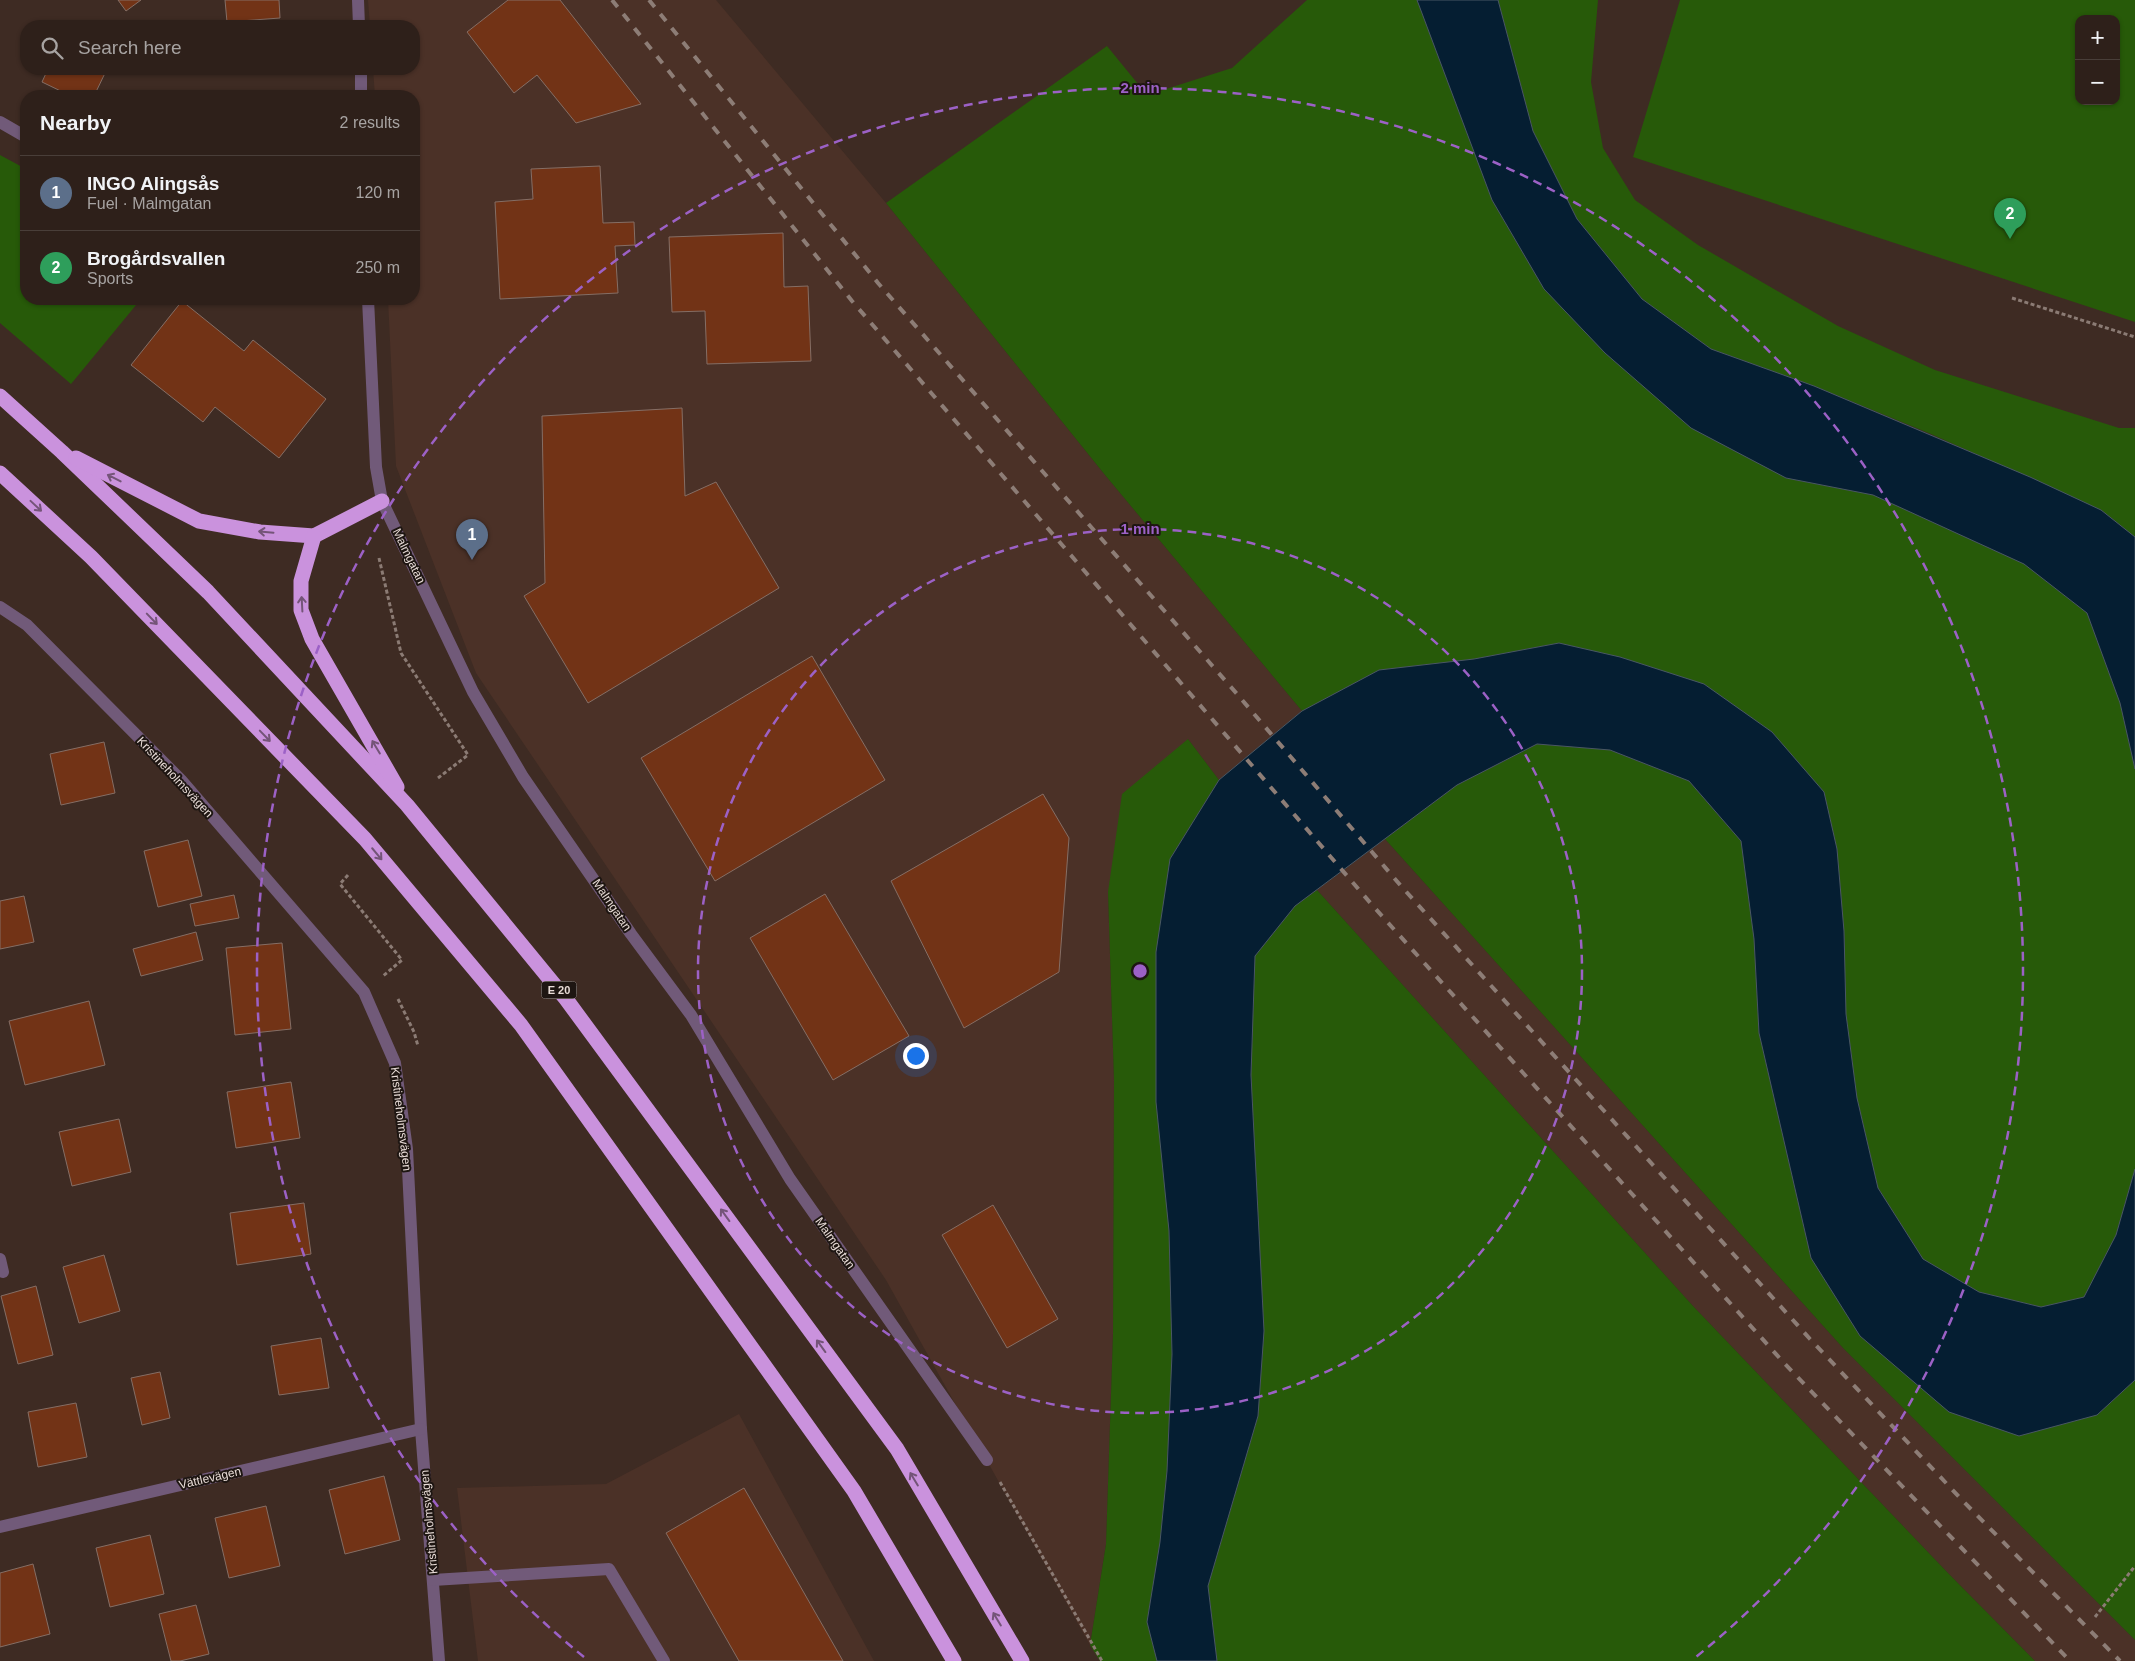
<!DOCTYPE html>
<html lang="en">
<head>
<meta charset="utf-8">
<style>
  :root { --surface:#2e201a; --page:#3a2d27; --text:#f1f3f6; --muted:#a7a3a2; --line:#493e39; --accent:#52ccd0 }
  body { margin:0; font-family:Arial,sans-serif; background:var(--page); color:var(--text) }
  .controls { position:absolute; right:15px; top:15px; display:grid; overflow:hidden; border-radius:10px; box-shadow:0 1px 4px #0004 }
  .controls button { width:45px; height:45px; display:grid; place-items:center; padding:0; border:0; border-bottom:1px solid var(--line); background:var(--surface); color:var(--text); font:25px sans-serif }
  .you { position:absolute; left:915px; top:1055px; width:18px; height:18px; margin:-12px; border:4px solid #fff; border-radius:50%; background:#1a73e8; box-shadow:0 0 0 8px #1a73e833 }
  .badge { display:grid; place-items:center; width:32px; height:32px; border-radius:50%; background:var(--accent); color:#fff; font-size:16px; font-weight:700 }
  .pin { position:absolute; translate:-50% -41px; filter:drop-shadow(0 1px 2px #0008) }
  .pin::after { content:''; position:absolute; top:26px; width:18px; height:15px; background:inherit; clip-path:polygon(0 0,100% 0,50% 100%) }
  .list { margin:0; padding:0; list-style:none }
  h2 { display:flex; justify-content:space-between; align-items:center; height:65px; margin:0; padding:0 20px; font-size:21px }
  h2 small { font-size:16px; font-weight:400; color:var(--muted) }
  .list li { display:grid; grid-template-columns:32px 1fr auto; gap:15px; align-items:center; box-sizing:border-box; height:75px; padding:0 20px; border-top:1px solid var(--line) }
  .list b { display:block; font-size:19px; white-space:nowrap }
  .list p { margin:0; font-size:16px; white-space:nowrap; color:var(--muted) }
  .list em { font-size:16px; font-style:normal; color:var(--muted) }
  .icon { flex:none; width:28px; height:28px; fill:none; stroke:currentColor; stroke-width:2; stroke-linecap:round; stroke-linejoin:round }
  .map { position:relative; flex:none; width:2135px; height:1661px; overflow:hidden }
  .search { position:absolute; background:var(--surface); box-shadow:0 1px 4px #0004; left:20px; top:20px; width:400px; height:55px; display:flex; align-items:center; gap:12px; box-sizing:border-box; padding:0 18px; border-radius:20px; color:var(--muted); font-size:19px }
  .panel { position:absolute; background:var(--surface); box-shadow:0 1px 4px #0004; left:20px; top:90px; width:400px; height:215px; border-radius:20px }
  .map>svg:first-child { display:block }
</style>
</head>
<body>
<div class="map">
<svg width="2135" height="1661" viewBox="0 0 2135 1661">
  <rect width="100%" height="100%" fill="#3e2b23"/>
  <g fill="#4b3127">
    <polygon points="368,0 716,0 886,203 1105,475 1302,711 1219,780 1188,739 1108,892 1114,1080 1113,1334 1106,1544 1090,1645 886,1280 476,673 396,466 388,299 414,299 414,96 375,96 373,69 414,69 414,26 370,26"/>
    <polygon points="1385,839 1843,1348 2135,1640 2135,1661 2035,1661 1947,1572 1693,1306 1317,890"/>
    <polygon points="739,1414 874,1661 478,1661 457,1488 606,1484"/>
  </g>
  <g fill="#275a09" fill-rule="evenodd">
    <polygon points="1307,0 1417,0 1492,200 1544,289 1786,478 1873,495 2025,564 2087,613 2120,703 2135,769 2135,1169 2116,1235 2084,1297 2041,1307 1979,1292 1923,1259 1878,1188 1857,1098 1846,1014 1844,931 1837,849 1824,792 1559,643 1474,659 1379,670 1302,711 1105,475 886,203 1107,46 1147,95 1232,68"/>
    <polygon points="1498,0 1598,0 1591,82 1603,148 1635,200 1698,245 1838,326 1935,370 2119,428 2135,428 2135,537 2101,510 1931,434 1814,386 1711,349 1642,299 1577,219 1533,131"/>
    <path d="M1680,0h455v322l-502,-165zM2079,19h37v82h-37z"/>
    <polygon points="0,155 26,169 26,299 141,299 71,384 0,323"/>
    <polygon points="1188,739 1219,780 1170,859 1169,1231 1172,1354 1167,1471 1160,1541 1147,1622 1157,1661 1100,1661 1090,1645 1106,1544 1113,1334 1114,1080 1108,892 1122,794"/>
    <polygon points="1537,744 1610,750 1689,781 1741,841 1754,939 1759,1033 1811,1258 2097,1415 2135,1380 2135,1640 1843,1348 1385,839 1457,785"/>
    <polygon points="1317,890 1693,1306 1947,1572 2035,1661 1217,1661 1208,1586 1258,1416 1264,1331 1251,1075 1255,956 1295,906"/>
  </g>
  <g fill="#051e32" stroke="#495764">
    <polygon points="1417,0 1498,0 1533,131 1577,219 1642,299 1711,349 1814,386 2030,477 2101,510 2135,537 2135,769 2120,703 2087,613 2024,564 1873,495 1786,478 1691,428 1605,353 1544,289 1492,200"/>
    <polygon points="1559,643 1620,657 1704,684 1772,732 1824,792 1837,849 1844,931 1846,1014 1857,1098 1878,1188 1923,1259 1979,1292 2041,1307 2084,1297 2116,1235 2135,1169 2135,1380 2097,1415 2019,1436 1949,1412 1860,1336 1811,1258 1759,1033 1754,939 1741,841 1689,781 1610,750 1537,744 1457,785 1295,906 1255,956 1251,1075 1264,1331 1258,1416 1208,1586 1217,1661 1157,1661 1147,1622 1160,1542 1167,1471 1172,1354 1169,1231 1156,1102 1156,952 1170,859 1219,780 1302,711 1379,670 1474,659"/>
  </g>
  <g fill="#723316" stroke="#856e65">
    <polygon points="118,0 141,0 126,11"/>
    <polygon points="225,0 279,0 280,18 227,22"/>
    <polygon points="508,0 560,0 641,104 576,123 537,75 514,93 467,32"/>
    <polygon points="48,69 107,69 94,96 71,96 42,82"/>
    <polygon points="600,166 603,223 634,222 635,245 615,246 618,293 500,299 495,202 533,199 531,169"/>
    <polygon points="783,233 784,287 808,286 811,361 707,364 705,311 672,312 669,237"/>
    <polygon points="182,301 244,351 253,340 326,399 279,458 215,407 203,422 131,365"/>
    <polygon points="682,408 685,496 716,482 779,588 588,703 524,596 545,583 542,416"/>
    <polygon points="812,656 885,780 715,881 641,758"/>
    <polygon points="104,742 115,793 61,805 50,754"/>
    <polygon points="1043,794 1069,838 1059,972 964,1028 891,881"/>
    <polygon points="188,840 202,896 158,907 144,851"/>
    <polygon points="825,894 909,1036 833,1080 750,938"/>
    <polygon points="234,895 239,918 195,926 190,904"/>
    <polygon points="24,896 34,942 0,949 0,901"/>
    <polygon points="196,932 203,960 141,976 133,949"/>
    <polygon points="282,943 291,1029 235,1035 226,948"/>
    <polygon points="89,1001 105,1065 25,1085 9,1021"/>
    <polygon points="291,1082 300,1138 236,1148 227,1092"/>
    <polygon points="119,1119 131,1172 72,1186 59,1132"/>
    <polygon points="304,1203 311,1254 237,1265 230,1213"/>
    <polygon points="993,1205 1058,1319 1007,1348 942,1235"/>
    <polygon points="104,1255 120,1311 79,1323 63,1267"/>
    <polygon points="36,1286 53,1355 18,1364 1,1296"/>
    <polygon points="321,1338 329,1388 279,1395 271,1346"/>
    <polygon points="160,1372 170,1418 142,1425 131,1378"/>
    <polygon points="76,1403 87,1457 38,1467 28,1412"/>
    <polygon points="384,1476 400,1540 345,1554 329,1490"/>
    <polygon points="744,1488 843,1661 739,1661 666,1533"/>
    <polygon points="266,1506 280,1566 229,1578 215,1518"/>
    <polygon points="150,1535 164,1594 110,1607 96,1548"/>
    <polygon points="33,1564 50,1634 0,1647 0,1573"/>
    <polygon points="196,1605 209,1654 180,1661 171,1661 159,1614"/>
  </g>
  <g fill="none" stroke-linecap="round" stroke-linejoin="round">
    <g stroke="#8b7b74" stroke-width="3" stroke-dasharray="4 2.5" stroke-linecap="butt">
      <polyline points="2012,298 2135,337"/>
      <polyline points="379,558 401,653 468,755 438,778"/>
      <polyline points="348,875 340,884 402,960 383,976"/>
      <polyline points="398,999 414,1032 418,1046"/>
      <polyline points="1000,1482 1102,1661"/>
      <polyline points="2095,1617 2135,1566"/>
    </g>
    <g stroke="#715a79" stroke-width="12">
      <polyline points="358,0 359,26"/>
      <polyline points="361,69 361,96"/>
      <polyline points="0,122 26,137"/>
      <polyline points="368,299 376,467 382,501 473,692 523,777 631,934 691,1015 790,1179 987,1460"/>
      <polyline points="0,607 27,625 181,780 364,992 395,1063 407,1149 421,1429 439,1661"/>
      <polyline points="0,1259 3,1272"/>
      <polyline points="0,1527 421,1429"/>
      <polyline points="433,1580 609,1569 664,1661"/>
    </g>
    <g stroke="#ca92dd" stroke-width="15">
      <polyline points="0,396 62,452 208,592 407,805 566,999 897,1449 1022,1661"/>
      <polyline points="76,458 199,521 260,532 314,536 382,501"/>
      <polyline points="0,473 91,557 365,839 521,1025 854,1491 954,1661"/>
      <polyline points="314,536 301,581 301,610 312,639 397,787"/>
    </g>
    <g stroke="#8d7d76" stroke-width="4" stroke-dasharray="9 9" stroke-linecap="butt">
      <polyline points="612,0 852,301 1373,906 1784,1363 2070,1661"/>
      <polyline points="649,0 878,283 1237,694 1401,886 1810,1339 1963,1501 2120,1661"/>
    </g>
  </g>
  <defs><path id="oneway-shaft" d="M-6 0H5M1.5-3L5.5 0L1.5 3" fill="none" stroke-width="1.6" stroke-linecap="round" stroke-linejoin="round" transform="scale(1.25)"/></defs>
  <g stroke="#745478">
    <use href="#oneway-shaft" transform="translate(114 478) rotate(-153)"/>
    <use href="#oneway-shaft" transform="translate(36 506) rotate(43)"/>
    <use href="#oneway-shaft" transform="translate(266 532) rotate(-175)"/>
    <use href="#oneway-shaft" transform="translate(302 604) rotate(-93)"/>
    <use href="#oneway-shaft" transform="translate(152 619) rotate(46)"/>
    <use href="#oneway-shaft" transform="translate(265 736) rotate(46)"/>
    <use href="#oneway-shaft" transform="translate(376 747) rotate(-121)"/>
    <use href="#oneway-shaft" transform="translate(377 854) rotate(50)"/>
    <use href="#oneway-shaft" transform="translate(725 1215) rotate(-126)"/>
    <use href="#oneway-shaft" transform="translate(821 1346) rotate(-126)"/>
    <use href="#oneway-shaft" transform="translate(914 1479) rotate(-121)"/>
    <use href="#oneway-shaft" transform="translate(997 1619) rotate(-121)"/>
  </g>
  <g fill="none" stroke="#9c61c6" stroke-width="2.5" stroke-dasharray="9 6">
    <circle cx="1140" cy="971" r="442"/>
    <path d="M584 1657A883 883 0 1 1 1696 1657"/>
  </g>
  <g text-anchor="middle" dominant-baseline="central" stroke-width="4" stroke-linejoin="round" paint-order="stroke">
    <rect fill="#1e1612" stroke="#aba19c" stroke-width="1" x="541.5" y="981.5" width="35" height="17" rx="4"/>
    <g font-size="11" font-weight="bold" fill="#e8dcd7">
      <text x="559" y="990">E 20</text>
    </g>
    <g font-size="12" fill="#e8dcd7" stroke="#1e1612">
      <text transform="translate(409 556) rotate(64)">Malmgatan</text>
      <text transform="translate(175 777) rotate(47)">Kristineholmsvägen</text>
      <text transform="translate(612 905) rotate(56)">Malmgatan</text>
      <text transform="translate(401 1119) rotate(83)">Kristineholmsvägen</text>
      <text transform="translate(835 1243) rotate(55)">Malmgatan</text>
      <text transform="translate(210 1478) rotate(-13)">Vättlevägen</text>
      <text transform="translate(429 1522) rotate(-95)">Kristineholmsvägen</text>
    </g>
  </g>
  <circle cx="1140" cy="971" r="8" fill="#9c61c6" stroke="#1e1612" stroke-width="2.5"/>
  <g font-size="15" text-anchor="middle" font-weight="bold" fill="#9c61c6" stroke="#1e1612" stroke-width="4" stroke-linejoin="round" paint-order="stroke">
    <text x="1140" y="93">2 min</text>
    <text x="1140" y="534">1 min</text>
  </g>
</svg>
<div class="controls">
<button>+</button>
<button>−</button>
</div>
<div class="you"></div>
<div class="pin badge" style="left:472px;top:560px;background:#5c6f8a">1</div>
<div class="pin badge" style="left:2010px;top:239px;background:#2e9e5b">2</div>
<div class="search"><svg class="icon" aria-label="search" viewBox="0 0 24 24"><circle cx="10" cy="10" r="6"/><path d="M15 15l6 6"/></svg>Search here</div>
<section class="panel">
<h2>Nearby<small>2 results</small></h2>
<ul class="list">
<li><span class="badge" style="background:#5c6f8a">1</span><div><b>INGO Alingsås</b><p>Fuel · Malmgatan</p></div><em>120 m</em></li>
<li><span class="badge" style="background:#2e9e5b">2</span><div><b>Brogårdsvallen</b><p>Sports</p></div><em>250 m</em></li>
</ul>
</section>
</div>
</body>
</html>
